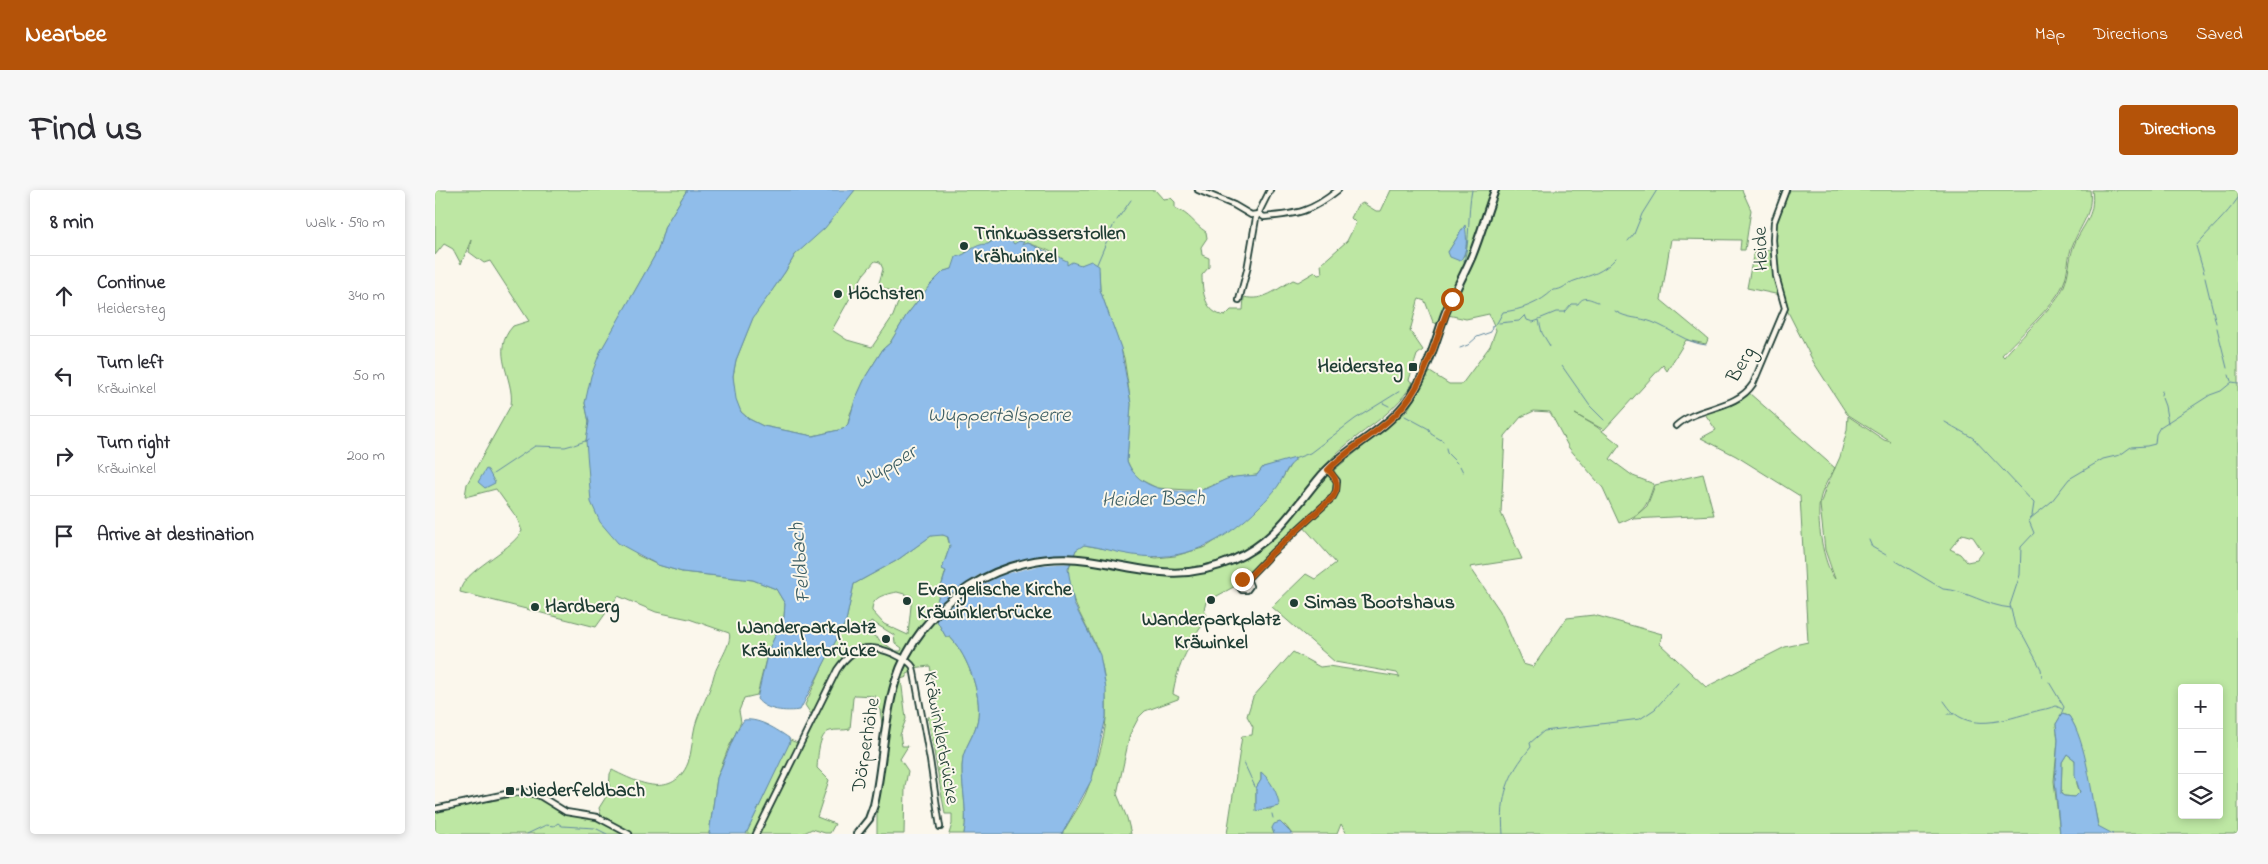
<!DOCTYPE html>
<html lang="en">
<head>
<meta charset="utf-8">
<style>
  :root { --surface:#fff; --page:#f7f7f7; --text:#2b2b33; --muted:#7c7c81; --line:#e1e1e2; --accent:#b45309 }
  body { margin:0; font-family:"Indie Flower",sans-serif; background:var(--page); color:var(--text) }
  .controls { position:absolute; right:15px; bottom:15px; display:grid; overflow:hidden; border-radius:5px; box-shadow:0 2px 8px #0003 }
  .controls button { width:45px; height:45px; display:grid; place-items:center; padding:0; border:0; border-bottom:1px solid var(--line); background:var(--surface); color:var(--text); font:25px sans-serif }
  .stop { position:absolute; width:15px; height:15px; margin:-11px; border:4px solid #b45309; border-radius:50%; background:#fff }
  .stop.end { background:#b45309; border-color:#fff; box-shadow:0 1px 5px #0008 }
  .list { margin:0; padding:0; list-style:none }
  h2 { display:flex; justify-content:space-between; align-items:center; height:65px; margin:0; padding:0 20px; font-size:21px }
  h2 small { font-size:16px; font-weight:400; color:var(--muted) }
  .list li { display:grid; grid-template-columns:32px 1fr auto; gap:15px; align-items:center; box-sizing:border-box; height:80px; padding:0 20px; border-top:1px solid var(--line) }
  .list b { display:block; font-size:19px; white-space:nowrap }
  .list p { margin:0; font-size:16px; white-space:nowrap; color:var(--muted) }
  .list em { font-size:16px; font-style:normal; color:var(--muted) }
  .icon { flex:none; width:28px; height:28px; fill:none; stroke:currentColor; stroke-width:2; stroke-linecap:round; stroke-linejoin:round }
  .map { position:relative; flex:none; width:1803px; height:644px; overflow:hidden; border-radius:5px }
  header { display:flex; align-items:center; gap:30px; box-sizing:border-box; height:70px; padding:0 25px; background:var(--accent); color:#fff }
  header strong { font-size:24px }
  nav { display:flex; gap:28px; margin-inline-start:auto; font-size:18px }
  .intro { display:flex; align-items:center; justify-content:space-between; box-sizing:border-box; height:120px; padding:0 30px }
  h1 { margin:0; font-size:35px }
  .button { padding:12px 22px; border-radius:5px; background:var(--accent); color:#fff; font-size:18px; font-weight:700 }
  main { display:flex; gap:30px; padding:0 30px }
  aside { flex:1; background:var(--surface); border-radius:5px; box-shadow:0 2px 8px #0003 }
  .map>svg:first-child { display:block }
</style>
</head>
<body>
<header>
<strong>Nearbee</strong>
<nav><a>Map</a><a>Directions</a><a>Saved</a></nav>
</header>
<div class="intro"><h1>Find us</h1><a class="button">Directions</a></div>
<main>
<aside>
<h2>8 min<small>Walk · 590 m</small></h2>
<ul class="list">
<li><svg class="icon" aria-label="ahead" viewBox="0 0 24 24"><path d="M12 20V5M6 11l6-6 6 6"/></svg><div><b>Continue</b><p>Heidersteg</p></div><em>340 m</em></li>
<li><svg class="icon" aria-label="left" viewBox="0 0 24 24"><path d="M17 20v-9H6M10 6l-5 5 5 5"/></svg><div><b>Turn left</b><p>Kräwinkel</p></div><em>50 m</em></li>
<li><svg class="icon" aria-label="right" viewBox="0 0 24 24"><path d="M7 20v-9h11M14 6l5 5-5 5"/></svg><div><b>Turn right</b><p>Kräwinkel</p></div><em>200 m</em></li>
<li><svg class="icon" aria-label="arrive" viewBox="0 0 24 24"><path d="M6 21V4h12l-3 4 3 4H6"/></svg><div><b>Arrive at destination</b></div></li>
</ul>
</aside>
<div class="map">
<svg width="1803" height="644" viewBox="0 0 1803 644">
  <rect width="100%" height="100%" fill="#fbf7ec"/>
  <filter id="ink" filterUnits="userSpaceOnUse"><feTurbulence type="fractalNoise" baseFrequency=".02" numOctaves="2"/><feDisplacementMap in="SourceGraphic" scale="10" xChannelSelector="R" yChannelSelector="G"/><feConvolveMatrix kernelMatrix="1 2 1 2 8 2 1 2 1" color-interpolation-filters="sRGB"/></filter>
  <g filter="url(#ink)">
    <g fill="#bde7a3" stroke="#6e926c" fill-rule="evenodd">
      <path d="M0,0h252l-22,36 -7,24 -58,103 -15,50 4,19 -3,19 51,114 21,10 24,7 71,8 23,9 9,15 -1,13 -16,34 -11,44 -13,3 -5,13 2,11 -13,27 -11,29 -8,56h-80l-27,-15 -3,-11 10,-16 1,-18 2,-4c26,13 61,30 76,-7 4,-11 4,-25 7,-37 5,-18 15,-33 19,-51 3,-11 19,-33 15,-42l-40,-14 -33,-7 -38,-16 -22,31 -136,-35c2,-21 50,-40 62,-61l-5,-13 -21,-29 -27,7h-4l2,-12 44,-79c4,-27 -22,-53 2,-79l16,-5 -39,-60 -6,2 -15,-11 2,-12 -10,24 -8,-15 -9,-5 -9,11z"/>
      <path d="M420,0h300l8,9 8,-1 4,4v6c16,7 18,15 31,24l1,6 -6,9 1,8 7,3v9l-7,8c0,17 3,38 23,41l6,-6h12l1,-13c19,5 33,-8 49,-17l5,2 17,-10 3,3 4,-1 -1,-10 26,-23 9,-18 -5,-5 6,-12 6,-3 13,8h5l10,-21h102l-23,69 -31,66 -6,-3 -8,-21 -6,-2 -1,2 -8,30 13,19 -6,5 -8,25 4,3c-23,36 -52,46 -80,74 -21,21 -35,47 -55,68 -33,32 -80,48 -125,43 -27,-2 -52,-10 -79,-14l3,-6 7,-3 72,13 19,-2 31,-9 15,-10 57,-52 13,-21 -3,-4 -4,3 -21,4 -6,8 -27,3 -29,12h-13l-31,-2 -22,-11 -8,-16 4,-57 -7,-46 -24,-68 -1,-19 -6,-9 -12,3h-14c-4,-11 -28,-18 -39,-22l-7,2 3,-3 -4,-1 -6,4 -3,-5 -20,1 -3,3 -22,8 -14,17 -8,2 -14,14 -24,31 -16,27 -7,6 -17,27 -16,38 -2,10 -5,5 -30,7 -50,-10 -14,-7 -8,-7 -6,-13 -2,-23 3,-16 17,-43 32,-45 10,-17zM1025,43l7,10 -3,13 -16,-4zM440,71l5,1 3,7 -4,14 2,4 16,6 2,7 -6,16 -21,31 -25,-7 -15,-10 31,-55z"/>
      <path d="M1063,0h244l9,20 -6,40h-5l1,-10 -70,-1 -10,61 47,39 -2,5 -20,-4 -19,31 -4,-6 -59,65 -29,-16 22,13 23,18 -10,14 23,17 21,8c-7,23 -11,30 -35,39l-16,-35 -34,-40 -19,-36 -16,-1 -13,6 -16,19 -4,77 21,46 -52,8 30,44 23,53 10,3 34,-49 27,-3 68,19 -2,10 46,43 79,-40 23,-5 -8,-146 -64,-40 -35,-18 15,-8 -11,-16 44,-21 86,75c-6,10 -13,21 -15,32 -4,19 3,64 15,79l-10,-29 -5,-45 5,-15 15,-33 7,-27 1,-14 36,24 7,2 -44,-28 -33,-51 -27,-53 -10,-34 -3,-49 13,-37h303c3,23 -9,34 -17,54 -6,12 -4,28 -10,41 -10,22 -44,51 -61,70l2,2c14,-17 53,-53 60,-71 5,-12 5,-26 9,-38 8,-23 23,-30 19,-58h146v644h-125l-14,-5 -16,-74 -8,-28 -6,-11 -7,-2 -6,10 2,16 -4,41 6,53h-713l-6,-10 -4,10h-45l-7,-9 -13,3 2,6h-47l15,-98 10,-1 1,-8 -6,-11 6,-19 40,-45 27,15 8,-1 72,11 -3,-4 -62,-11 -63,-55 34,-33 9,5 21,-16 -34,-38 -63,59 -33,18 -2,8 4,7c-16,22 -32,50 -35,77l6,3 -1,2 -33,12 -6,6 -9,17 -13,60 10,24 4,16h-69c7,-13 17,-26 23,-39 9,-21 20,-55 21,-77 1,-21 -1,-44 -7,-64 -8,-25 -43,-69 -26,-95l85,14 60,-8 51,-27 59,-68 8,9 -4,21 6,-20 -4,-10 73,-59 23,-39 19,12h13l28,-38 6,-16 -7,-16 -23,5 -18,-4zM1527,344l11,3 10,15 -6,8 -10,2 -7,-8 -10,-5zM1747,498h37v127h-37zM826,583l13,17 -3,19h-8l-7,-2v-19l5,-8z"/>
      <polygon points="1336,60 1345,105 1312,98 1319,61"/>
      <polygon points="1268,284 1279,325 1197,329 1212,316 1220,295"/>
      <path d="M503,344l9,2 3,10 -8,23 4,1 -9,31 -7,12 7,8 9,16h4c18,19 35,63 26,89 -3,10 -11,22 -13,31 -4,23 6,52 1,77h-15l3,-10v-10h-7l-17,-97 4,-1 5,-8 -7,-42 -18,2v4l-5,2v3l-6,2 5,40 -6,16 2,11h6l-8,13 8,12 -3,16 -1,47h-27v-66l5,-44 -2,-14 -6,-3 1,-11 -20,-1 -2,3 -3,31c-7,2 -14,0 -20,2 -12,3 -12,27 -13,37l12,12 -12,37 18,7 -5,9h-5l-13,-4 -10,5h-56l44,-94 10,4 13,-27 -8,-12 20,-44 21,-40 8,-37 42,-23 35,-25zM462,402l15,4 -4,39 -24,-11 -12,-13c0,-15 12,-16 25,-19zM436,431l23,14 1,8 7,5 -1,3h-6l-28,-20 -1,-3z"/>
      <polygon points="1632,564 1640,570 1642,594 1645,603 1640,607 1629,606 1626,604 1627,572"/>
      <polygon points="98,604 124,620 160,627 189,644 0,644 0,620"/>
    </g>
    <g fill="#90bdea" stroke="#638aa1" fill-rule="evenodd">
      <path d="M252,0h168l-30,38 -30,27 -10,17 -32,46 -17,42 -3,16 3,23 5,13 8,7 14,7 50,10 30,-7 5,-5 7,-24 11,-24 17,-27 7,-6 16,-27 24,-31 14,-14 8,-2 4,-12c14,-3 16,-13 32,-13l6,-4 6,1 11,-1 3,4 5,-3 5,1 -2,3 6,-2 39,18v4l5,-3 9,3 10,-4 8,5 1,24 21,58 10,56 -4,57c11,29 46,33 74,29 10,-2 19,-9 29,-12 8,-2 19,-2 27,-3l6,-8 32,-9v3c-9,6 -11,16 -17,25 -5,7 -12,14 -18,20 -35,36 -76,57 -127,49 -16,-2 -32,-8 -49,-10l-8,5 -8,19 6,35 26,51 6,34v28l-14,62 -30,55h-98c5,-25 -5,-53 -1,-77 2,-9 10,-21 13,-31 9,-26 -8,-70 -26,-89h-4l-9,-16 -7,-8 7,-12 9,-30 -4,-2 8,-23 -2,-9 -5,-2 -12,1 -35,25 -42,23 -8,37 -46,89c-14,2 -34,1 -43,-11l11,-48 16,-34 1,-13 -9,-15 -23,-9 -71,-8 -24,-7 -40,-22 -18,-21 -9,-20 -5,-61 3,-19 -4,-19 6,-27 9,-24 58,-102 7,-24z"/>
      <path d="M1030,35c2,12 3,27 -5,36l-10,-4 -2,-5z"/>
      <polygon points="51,279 53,280 60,293 50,298 43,292"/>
      <path d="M1627,524l7,2c17,24 23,81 29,110l15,8h-53l-5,-53 3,-41 -2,-16zM1632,564l8,6v16l5,16 -5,5 -11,-1 -3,-2 1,-32z"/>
      <path d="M309,530c16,-2 33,10 45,18l1,4 -44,92h-37l8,-56 20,-48z"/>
      <path d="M826,582c9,7 18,23 18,34l-23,5v-23l5,-8z"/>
      <polygon points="845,632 857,644 839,644 837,638 839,634"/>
    </g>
    <polygon fill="#fbf7ec" points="611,365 642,365 638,373 607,375 566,385 532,403 501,430 495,424 517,403 544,385 578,371"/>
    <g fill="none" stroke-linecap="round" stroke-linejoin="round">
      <g stroke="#638aa1" stroke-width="1">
        <polyline points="682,30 696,10"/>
        <polyline points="1193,51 1199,44 1207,24 1222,0"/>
        <path d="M1029,71c7,-24 3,-47 8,-71"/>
        <polyline points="662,74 679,34"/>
        <path d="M1769,83l-8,-27c14,-17 30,-30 42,-48"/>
        <polyline points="1770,88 1781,133"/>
        <path d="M1180,121c12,8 24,6 37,11 19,7 34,21 54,23"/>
        <path d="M1104,129l17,-7h9l7,-8h6c6,-9 11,-5 20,-2"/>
        <polyline points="1064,133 1084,131 1090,125 1092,130 1098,132 1104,130 1107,143 1115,156"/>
        <polyline points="1782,138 1792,178"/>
        <path d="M1025,158l8,-3 9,-8 14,-5 1,-6 5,-3 6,-11c18,-2 37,-9 50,-22 10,0 13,-6 21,-9 17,-6 29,-8 42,-23"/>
        <polyline points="1127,176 1155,216 1169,230"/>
        <polyline points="1794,185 1796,191"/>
        <polyline points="1726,205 1727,201"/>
        <polyline points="1727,208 1730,216 1733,233"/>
        <polyline points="948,213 954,216"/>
        <polyline points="970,226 994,239 996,244 1008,251"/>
        <polyline points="1510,232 1538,248 1599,313 1597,326"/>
        <polyline points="139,255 153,250"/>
        <polyline points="1011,258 1012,263 1022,273"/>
        <polyline points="859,269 875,263 920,229 965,201"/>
        <polyline points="1025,276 1028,282"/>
        <polyline points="58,284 100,256 130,257 137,255"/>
        <polyline points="1434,350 1437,357 1451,365"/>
        <path d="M1461,371l47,28c23,1 43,17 68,19"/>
        <polyline points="1607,487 1606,479 1589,447 1580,436 1575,415 1585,385 1586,357 1599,343 1594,331 1596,328 1616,312 1634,289 1668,269 1685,265 1696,257 1712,256 1720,254 1721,244 1725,237 1775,205 1786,201 1797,192 1803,193"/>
        <polyline points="1614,492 1629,517 1625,527"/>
        <path d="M1509,511c3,4 6,9 10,12 25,21 65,1 91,-4"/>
        <polyline points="1611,519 1621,516 1627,519"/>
        <polyline points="1512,524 1519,524"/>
        <polyline points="809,573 821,599"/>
        <polyline points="837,624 838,628"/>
        <polyline points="92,644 111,635 119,636 123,633 127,636 160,638 172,644"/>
        <path d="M1068,644c-3,-38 4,-58 28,-87l-1,-4 14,-12 96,-12 15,-10 23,-26"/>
      </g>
      <defs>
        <g id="minor">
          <path d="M763,0l36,15 17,10 8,-1 5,3c34,-3 47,-5 74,-27"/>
          <polyline points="804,110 812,80 821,28 835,0"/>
          <path d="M1241,236c21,-20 60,-16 77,-42l32,-76 -9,-32 -3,-36 1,-18 12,-32"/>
          <polyline points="812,389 815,396 812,400 807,400 804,396 805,391 812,389 837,363 898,307 901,301 902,291 893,280"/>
          <polyline points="0,619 76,603 92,602 105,606 131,622 162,627 194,644"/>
          <path d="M321,644l81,-164c16,-24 31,-27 57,-16 7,4 15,6 19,13l17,93 10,67"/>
        </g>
        <path id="secondary" d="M422,644l12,-15 5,-14c9,-40 9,-82 21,-122 25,-81 109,-135 193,-123 55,8 90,24 145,0 43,-19 60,-51 89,-85 24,-27 60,-42 83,-71 21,-26 29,-59 40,-90 8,-20 19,-39 27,-58 9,-22 15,-45 23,-66"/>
      </defs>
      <use href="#minor" stroke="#1f3d34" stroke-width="8"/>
      <use href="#secondary" stroke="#1f3d34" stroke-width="10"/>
      <use href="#minor" stroke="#fbf7ec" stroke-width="4.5"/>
      <use href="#secondary" stroke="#fbf7ec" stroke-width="6"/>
    </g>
  </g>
  <g fill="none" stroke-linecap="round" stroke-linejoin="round" filter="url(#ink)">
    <path stroke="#b45309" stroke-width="6" d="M807,389h5l25,-26 61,-56c7,-11 4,-19 -5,-27 21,-22 48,-36 69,-57 30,-30 38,-75 55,-114"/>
  </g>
  <g fill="#1f3d34" stroke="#fbf7ec" stroke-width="2">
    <circle cx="529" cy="56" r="5"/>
    <circle cx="403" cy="104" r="5"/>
    <rect x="973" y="172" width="10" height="10" rx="2.5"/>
    <circle cx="776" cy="410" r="5"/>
    <circle cx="472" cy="411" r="5"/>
    <circle cx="859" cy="413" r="5"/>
    <circle cx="100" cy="417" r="5"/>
    <circle cx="451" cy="449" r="5"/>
    <rect x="70" y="596" width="10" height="10" rx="2.5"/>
  </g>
  <g text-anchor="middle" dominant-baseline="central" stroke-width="4" stroke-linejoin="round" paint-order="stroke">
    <g font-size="20" font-weight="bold" fill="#1f3d34" stroke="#fbf7ec" text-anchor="start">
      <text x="539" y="44">Trinkwasserstollen<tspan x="539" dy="23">Krähwinkel</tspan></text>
      <text x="413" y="104">Höchsten</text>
      <text x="968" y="177" text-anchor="end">Heidersteg</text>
      <text x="482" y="400">Evangelische Kirche<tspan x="482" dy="23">Kräwinklerbrücke</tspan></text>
      <text x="869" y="413">Simas Bootshaus</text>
      <text x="110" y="417">Hardberg</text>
      <text x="776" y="430" text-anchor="middle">Wanderparkplatz<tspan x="776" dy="23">Kräwinkel</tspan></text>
      <text x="441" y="438" text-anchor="end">Wanderparkplatz<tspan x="441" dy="23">Kräwinklerbrücke</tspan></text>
      <text x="85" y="601">Niederfeldbach</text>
    </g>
    <g font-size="20" fill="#1f3d34" stroke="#fbf7ec">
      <text transform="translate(1327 59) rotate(-92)">Heide</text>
      <text transform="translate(1307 175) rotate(-60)">Berg</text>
      <text transform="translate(505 548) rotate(80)">Kräwinklerbrücke</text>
      <text transform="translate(432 555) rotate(-81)">Dörperhöhe</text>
    </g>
    <g font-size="21" font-style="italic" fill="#3b5d62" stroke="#fbf7ec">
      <text x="564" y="226">Wuppertalsperre</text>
      <text transform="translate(451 278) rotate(-30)">Wupper</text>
      <text transform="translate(718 310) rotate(-1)">Heider Bach</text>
      <text transform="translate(366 373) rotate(-95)">Feldbach</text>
    </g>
  </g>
</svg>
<div class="controls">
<button>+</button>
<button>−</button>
<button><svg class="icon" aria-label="layers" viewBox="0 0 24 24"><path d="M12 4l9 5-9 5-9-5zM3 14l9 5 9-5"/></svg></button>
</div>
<div class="stop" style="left:1017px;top:109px"></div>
<div class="stop end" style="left:807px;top:389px"></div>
</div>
</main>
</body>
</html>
